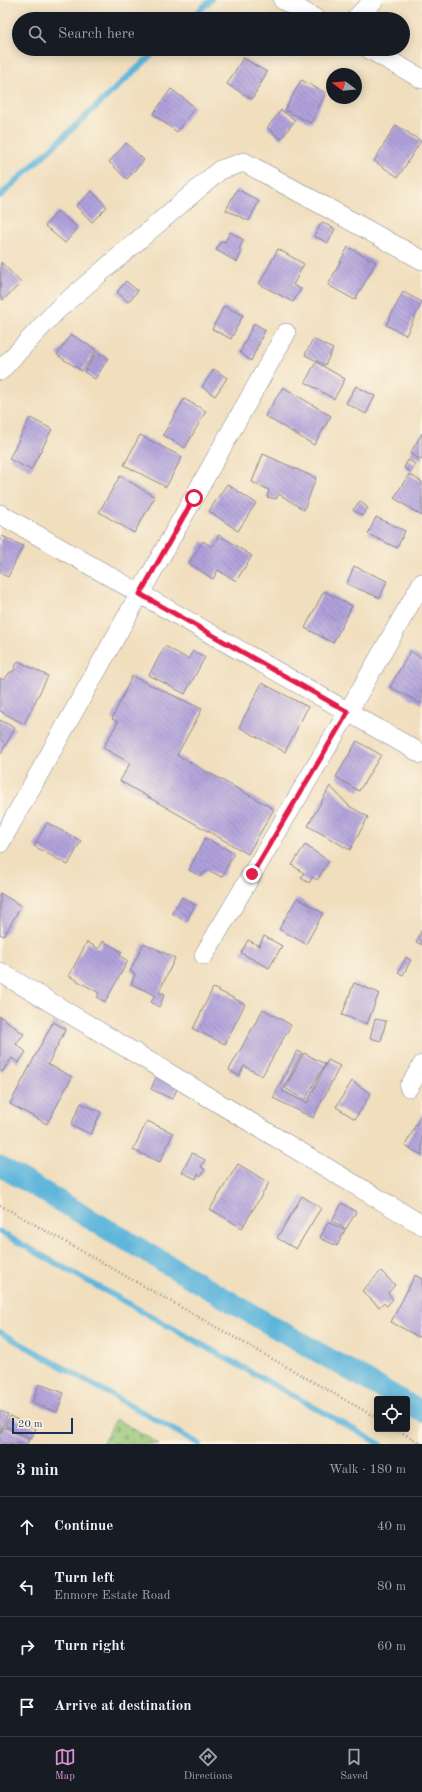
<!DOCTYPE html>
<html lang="en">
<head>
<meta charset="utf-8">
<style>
  :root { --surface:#171b24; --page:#242831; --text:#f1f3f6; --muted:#9ea1a6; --line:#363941; --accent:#d690ce }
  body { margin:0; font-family:"Old Standard TT",serif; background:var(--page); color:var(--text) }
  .controls { position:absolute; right:12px; bottom:12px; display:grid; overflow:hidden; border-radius:4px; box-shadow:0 2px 10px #0003 }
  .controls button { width:36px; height:36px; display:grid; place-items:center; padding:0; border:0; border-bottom:1px solid var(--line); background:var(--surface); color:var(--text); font:20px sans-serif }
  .compass { position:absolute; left:326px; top:68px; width:36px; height:36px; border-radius:50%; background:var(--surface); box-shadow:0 2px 10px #0003; rotate:286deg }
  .scale { position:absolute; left:12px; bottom:10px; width:61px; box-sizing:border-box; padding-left:4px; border:2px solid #1b2f5e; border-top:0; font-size:11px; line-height:14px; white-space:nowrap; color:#1b2f5e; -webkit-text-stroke:3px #fcf5e5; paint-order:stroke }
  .stop { position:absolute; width:12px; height:12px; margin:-9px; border:3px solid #e11d48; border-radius:50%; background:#fff }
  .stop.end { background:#e11d48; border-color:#fff; box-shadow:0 1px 4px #0008 }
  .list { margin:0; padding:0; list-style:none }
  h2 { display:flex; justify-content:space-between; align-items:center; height:52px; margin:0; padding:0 16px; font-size:17px }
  h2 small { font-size:13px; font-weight:400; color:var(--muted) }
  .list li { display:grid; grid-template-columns:26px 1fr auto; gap:12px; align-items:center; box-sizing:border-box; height:60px; padding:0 16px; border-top:1px solid var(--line) }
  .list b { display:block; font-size:15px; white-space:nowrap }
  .list p { margin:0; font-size:13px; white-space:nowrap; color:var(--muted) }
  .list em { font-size:13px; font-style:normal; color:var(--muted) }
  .icon { flex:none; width:22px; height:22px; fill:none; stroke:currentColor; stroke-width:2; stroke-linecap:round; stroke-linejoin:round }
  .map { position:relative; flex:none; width:422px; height:1444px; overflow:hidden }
  .search { position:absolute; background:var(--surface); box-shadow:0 2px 10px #0003; left:12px; right:12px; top:12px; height:44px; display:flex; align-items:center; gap:10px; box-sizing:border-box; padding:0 14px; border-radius:22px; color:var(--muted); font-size:15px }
  .sheet { height:292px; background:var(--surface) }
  nav { display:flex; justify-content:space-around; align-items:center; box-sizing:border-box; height:56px; border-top:1px solid var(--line); background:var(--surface); font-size:11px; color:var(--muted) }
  nav a { display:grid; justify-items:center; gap:2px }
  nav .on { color:var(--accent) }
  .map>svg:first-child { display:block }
</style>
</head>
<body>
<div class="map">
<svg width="422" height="1444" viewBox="0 0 422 1444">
  <defs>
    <pattern id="cemetery-stones" width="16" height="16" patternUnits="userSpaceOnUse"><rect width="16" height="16" fill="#98c878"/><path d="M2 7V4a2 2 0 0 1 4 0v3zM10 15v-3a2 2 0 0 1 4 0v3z" fill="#7ba366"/></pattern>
    <pattern id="building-back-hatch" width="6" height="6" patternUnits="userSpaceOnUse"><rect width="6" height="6" fill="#b0a0db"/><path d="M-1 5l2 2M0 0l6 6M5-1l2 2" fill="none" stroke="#8e83b5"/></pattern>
  </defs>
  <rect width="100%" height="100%" fill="#fcf5e5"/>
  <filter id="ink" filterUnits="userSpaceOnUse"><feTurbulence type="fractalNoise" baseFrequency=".025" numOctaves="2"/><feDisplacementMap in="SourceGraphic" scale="8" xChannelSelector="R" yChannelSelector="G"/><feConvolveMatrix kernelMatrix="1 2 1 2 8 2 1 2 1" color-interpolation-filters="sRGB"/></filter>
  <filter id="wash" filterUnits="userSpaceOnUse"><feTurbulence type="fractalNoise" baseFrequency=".012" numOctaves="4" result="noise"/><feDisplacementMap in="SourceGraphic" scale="16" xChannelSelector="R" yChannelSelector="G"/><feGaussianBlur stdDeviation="0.9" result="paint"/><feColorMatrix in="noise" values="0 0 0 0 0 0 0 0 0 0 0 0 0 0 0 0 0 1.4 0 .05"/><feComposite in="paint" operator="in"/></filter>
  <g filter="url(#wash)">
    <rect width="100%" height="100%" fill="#f0debd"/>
    <polygon fill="url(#cemetery-stones)" stroke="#5a7c6b" points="116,1419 159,1444 102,1444"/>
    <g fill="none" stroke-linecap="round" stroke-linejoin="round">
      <g stroke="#5fb6db" stroke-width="6">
        <polyline points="190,19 211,0"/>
        <polyline points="0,196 158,49"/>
        <polyline points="0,1232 380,1444"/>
        <polyline points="0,1332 199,1444"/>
      </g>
      <g stroke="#5fb6db" stroke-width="21">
        <polyline points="0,1166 260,1319 400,1399"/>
        <polyline points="407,1403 422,1412"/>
      </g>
    </g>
    <g id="blocks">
      <g fill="url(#building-back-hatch)">
        <polygon points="243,58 267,72 252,99 227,84"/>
        <polygon points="301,80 326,93 311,123 285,110"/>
        <polygon points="171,89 195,107 177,132 153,114"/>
        <polygon points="281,110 295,120 281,139 267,128"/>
        <polygon points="396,125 421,141 398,177 374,161"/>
        <polygon points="126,143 144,160 127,179 109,162"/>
        <polygon points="237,189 259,201 249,221 226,210"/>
        <polygon points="92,191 107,207 92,222 76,206"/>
        <polygon points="58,211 78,228 65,243 45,226"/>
        <polygon points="322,222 335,229 328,243 314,236"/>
        <polygon points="230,232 244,240 239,249 242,251 237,262 216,250 221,241 225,242"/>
        <polygon points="348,247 376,262 355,300 328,285"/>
        <polygon points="278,249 304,264 293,285 301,289 293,302 259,284"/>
        <polygon points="1,262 21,283 3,300 0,296"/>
        <polygon points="126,281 138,291 128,302 117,292"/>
        <polygon points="403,292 422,302 406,335 386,325"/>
        <polygon points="224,306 243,315 231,339 212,329"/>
        <polygon points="254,323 265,330 251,361 240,352"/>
        <polygon points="71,334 96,350 82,371 57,355"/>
        <polygon points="313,339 333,349 325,365 305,355"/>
        <polygon points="97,351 108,358 95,379 84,372"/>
        <polygon points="316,362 345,379 334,399 305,382"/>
        <polygon points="214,369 227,378 215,396 202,387"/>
        <polygon points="356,386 375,396 366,414 346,403"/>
        <polygon points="283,387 331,416 314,445 265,416"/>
        <polygon points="184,399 206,411 185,448 163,435"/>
        <polygon points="30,418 52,429 31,470 9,459"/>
        <polygon points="422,433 422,460 410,454"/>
        <polygon points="140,435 182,457 166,487 124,465"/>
        <polygon points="263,454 316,478 304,510 279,494 276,499 267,497 269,490 252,482"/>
        <polygon points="408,460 415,464 411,472 404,468"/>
        <polygon points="409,474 422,482 422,516 394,498"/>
        <polygon points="120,476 155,497 134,533 99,512"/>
        <polygon points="227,484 256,503 238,531 209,511"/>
        <polygon points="360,501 368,508 362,516 353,510"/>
        <polygon points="376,517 405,531 397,548 368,534"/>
        <polygon points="219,535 252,556 236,581 218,570 213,579 189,563 203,541 212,547"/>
        <polygon points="2,536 23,546 8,577 0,573 0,540"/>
        <polygon points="354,566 387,581 380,598 347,584"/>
        <polygon points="324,591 352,606 333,643 305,628"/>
        <polygon points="165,646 188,659 193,651 205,657 185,694 149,675"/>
        <polygon points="410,651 422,658 422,704 390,687"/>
        <polygon points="18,661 48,676 24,724 0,711 0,678 4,680 10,672 13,672"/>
        <polygon points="132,676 202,709 177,755 274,809 248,854 120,781 130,763 103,748 118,722 112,719"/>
        <polygon points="262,683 308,707 285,752 239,727"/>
        <polygon points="0,720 15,728 0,755"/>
        <polygon points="357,741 381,755 359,791 336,777"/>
        <polygon points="330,786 349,806 368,817 350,850 308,826"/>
        <polygon points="47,823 81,841 68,865 34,846"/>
        <polygon points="205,838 234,853 222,877 208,870 200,876 189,870"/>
        <polygon points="305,845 329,861 317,880 313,877 309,883 301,878 304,873 292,865"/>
        <polygon points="0,893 21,906 4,936 0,934"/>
        <polygon points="182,897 195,905 186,922 172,913"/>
        <polygon points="297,898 323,913 306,944 279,929"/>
        <polygon points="422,930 422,945 416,942"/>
        <polygon points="264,936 282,946 269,968 241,953 248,940 259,946"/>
        <polygon points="103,941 122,952 120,956 128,961 105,1002 97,997 99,993 69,976 87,942 99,949"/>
        <polygon points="144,943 175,958 159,992 165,994 159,1007 151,1002 155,995 131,984 135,974 130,971"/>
        <polygon points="406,957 411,960 403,975 398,973"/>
        <polygon points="354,983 379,993 367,1024 342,1015"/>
        <polygon points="213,988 245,1004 225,1044 193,1029"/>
        <polygon points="263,1009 291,1025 262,1076 244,1066 239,1076 229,1070"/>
        <polygon points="0,1016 24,1034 16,1044 26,1052 18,1063 12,1058 2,1072 0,1070"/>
        <polygon points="375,1019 386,1021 381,1041 370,1038"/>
        <polygon points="53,1022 66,1029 48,1064 72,1077 47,1124 10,1104"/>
        <polygon points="297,1051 302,1053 282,1091 307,1103 328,1060 340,1066 313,1118 273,1098"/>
        <polygon points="304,1053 325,1064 305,1100 285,1088"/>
        <polygon points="159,1071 181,1081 172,1099 151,1089"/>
        <polygon points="352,1081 371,1094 355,1119 336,1107"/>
        <polygon points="81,1103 101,1112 91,1134 71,1125"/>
        <polygon points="422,1113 422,1155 405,1146"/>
        <polygon points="147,1121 173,1133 160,1162 133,1150"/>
        <polygon points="192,1153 205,1160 201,1167 205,1169 201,1176 198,1174 196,1179 182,1172"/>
        <polygon points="238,1164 269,1183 242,1228 210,1209"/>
        <polygon points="302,1196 321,1208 296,1249 277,1238"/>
        <polygon points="342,1203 356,1212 346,1229 332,1221"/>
        <polygon points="328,1222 345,1230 337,1246 320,1238"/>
        <polygon points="381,1271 395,1285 388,1293 393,1299 387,1306 383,1303 379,1307 362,1291"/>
        <polygon points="415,1275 422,1279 422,1331 419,1337 391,1322"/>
        <polygon points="39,1384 64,1393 57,1412 32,1403"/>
        <polygon points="0,1411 8,1414 0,1433"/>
        <polygon points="10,1416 36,1429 31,1439 5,1425"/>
        <polygon points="4,1427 29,1439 27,1444 0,1443 0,1435"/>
      </g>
    </g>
  </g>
  <g filter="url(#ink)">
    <use href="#blocks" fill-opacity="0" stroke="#86868e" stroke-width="1"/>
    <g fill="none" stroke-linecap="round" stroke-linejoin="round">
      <defs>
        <g id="street">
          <polyline points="283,0 316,19"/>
          <polyline points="355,19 374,0"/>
          <polyline points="369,49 422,79"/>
          <polyline points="0,371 57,310 220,170 244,162 422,260"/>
          <polyline points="0,514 422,754"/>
          <polyline points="0,843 286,333"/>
          <polyline points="204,955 348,712 422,583"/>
          <polyline points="0,972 422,1225"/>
          <polyline points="409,1087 422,1065"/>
        </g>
      </defs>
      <use href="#street" stroke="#86868e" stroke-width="20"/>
      <g stroke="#86868e" stroke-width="2.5" stroke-dasharray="1 3" stroke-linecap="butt">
        <polyline points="0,1205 377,1418"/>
        <polyline points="396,1429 422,1444"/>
      </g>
      <use href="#street" stroke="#fff" stroke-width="19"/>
    </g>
  </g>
  <g fill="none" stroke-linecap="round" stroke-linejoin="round" filter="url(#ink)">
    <polyline stroke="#e11d48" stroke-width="5" points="194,498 140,594 348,712 252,874"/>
  </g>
</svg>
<div class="controls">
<button><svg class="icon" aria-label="locate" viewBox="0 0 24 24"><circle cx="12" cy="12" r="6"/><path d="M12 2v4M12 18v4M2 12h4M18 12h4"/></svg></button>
</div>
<svg class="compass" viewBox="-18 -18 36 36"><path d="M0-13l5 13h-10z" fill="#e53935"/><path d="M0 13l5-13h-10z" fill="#9ea1a6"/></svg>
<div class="scale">20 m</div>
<div class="stop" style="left:194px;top:498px"></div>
<div class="stop end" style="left:252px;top:874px"></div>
<div class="search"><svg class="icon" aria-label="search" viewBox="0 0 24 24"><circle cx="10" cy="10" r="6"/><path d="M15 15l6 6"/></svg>Search here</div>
</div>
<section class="sheet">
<h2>3 min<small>Walk · 180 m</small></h2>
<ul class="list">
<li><svg class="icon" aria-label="ahead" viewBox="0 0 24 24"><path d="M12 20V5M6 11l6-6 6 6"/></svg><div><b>Continue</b></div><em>40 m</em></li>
<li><svg class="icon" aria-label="left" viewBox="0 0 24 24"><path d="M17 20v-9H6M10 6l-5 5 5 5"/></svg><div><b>Turn left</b><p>Enmore Estate Road</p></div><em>80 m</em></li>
<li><svg class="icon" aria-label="right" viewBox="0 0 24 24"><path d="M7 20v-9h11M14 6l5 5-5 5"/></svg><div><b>Turn right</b></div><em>60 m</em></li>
<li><svg class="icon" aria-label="arrive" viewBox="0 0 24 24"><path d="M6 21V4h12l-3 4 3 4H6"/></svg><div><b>Arrive at destination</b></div></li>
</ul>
</section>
<nav>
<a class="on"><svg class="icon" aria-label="map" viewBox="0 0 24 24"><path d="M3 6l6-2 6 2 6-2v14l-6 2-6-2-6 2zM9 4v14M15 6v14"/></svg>Map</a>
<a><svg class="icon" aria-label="directions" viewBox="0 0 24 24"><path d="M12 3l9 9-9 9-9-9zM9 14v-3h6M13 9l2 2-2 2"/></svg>Directions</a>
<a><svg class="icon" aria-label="saved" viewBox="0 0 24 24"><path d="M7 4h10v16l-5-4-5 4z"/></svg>Saved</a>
</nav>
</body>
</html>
